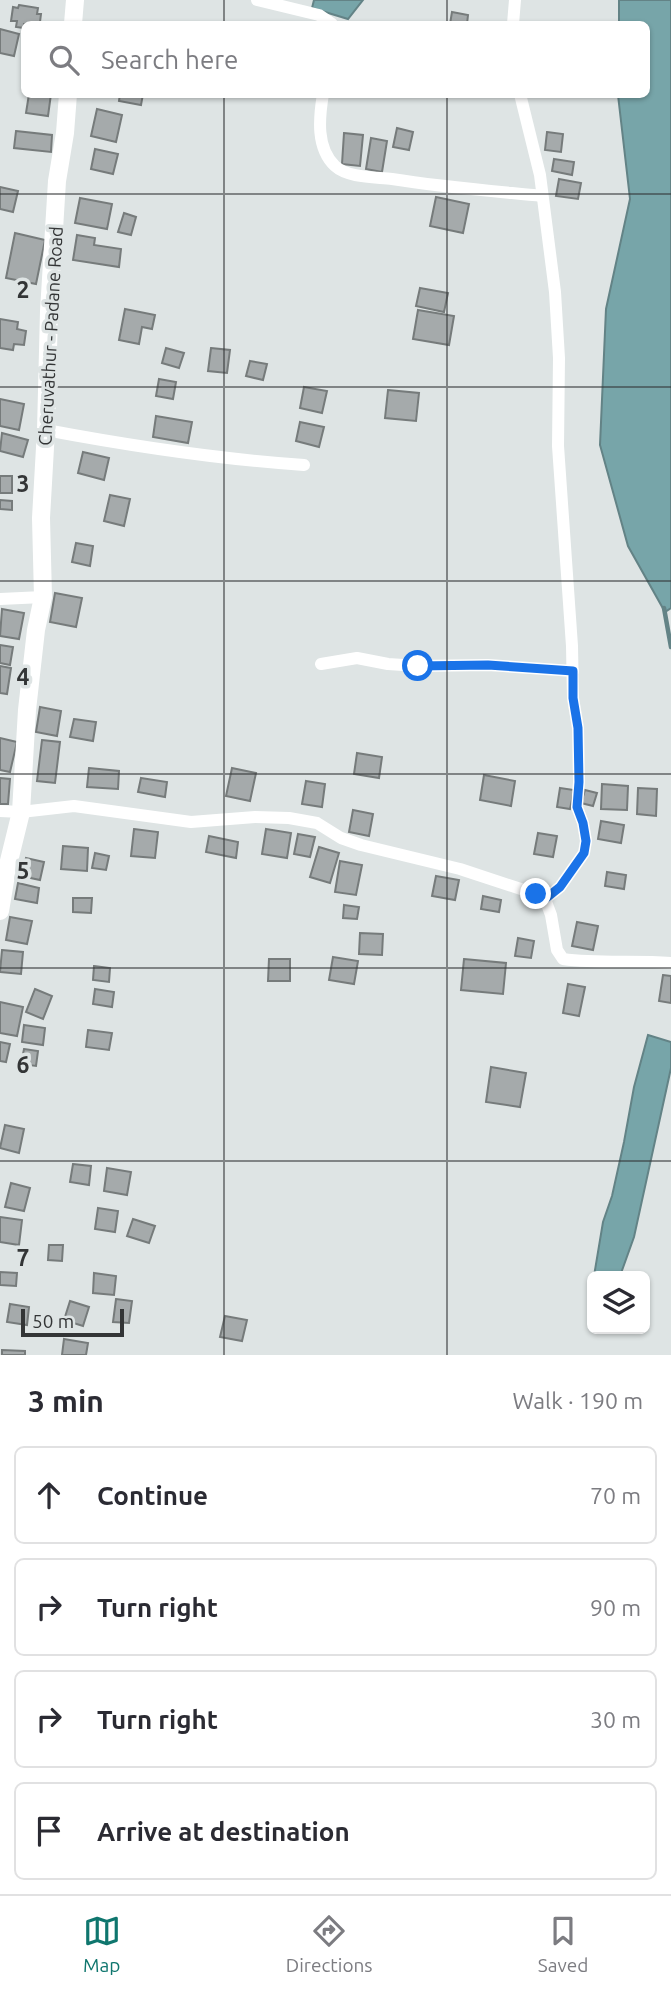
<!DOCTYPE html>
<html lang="en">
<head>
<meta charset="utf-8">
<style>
  :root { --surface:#fff; --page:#f2f2f3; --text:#2b2b33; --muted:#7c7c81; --line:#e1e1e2; --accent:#0f766e }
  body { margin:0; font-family:Ubuntu,sans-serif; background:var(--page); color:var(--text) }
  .controls { position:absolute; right:21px; bottom:21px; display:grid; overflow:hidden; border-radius:10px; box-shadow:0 2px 5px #0004 }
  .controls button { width:63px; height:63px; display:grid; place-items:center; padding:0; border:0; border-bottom:2px solid var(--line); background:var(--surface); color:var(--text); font:35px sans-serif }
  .scale { position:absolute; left:21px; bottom:18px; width:103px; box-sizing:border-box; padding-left:7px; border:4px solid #333536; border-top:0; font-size:19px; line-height:24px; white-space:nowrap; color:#333536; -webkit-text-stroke:5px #dee4e4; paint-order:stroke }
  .stop { position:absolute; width:21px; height:21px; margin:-16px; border:5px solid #1a73e8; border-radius:50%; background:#fff }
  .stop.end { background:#1a73e8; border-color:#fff; box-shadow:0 2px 7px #0008 }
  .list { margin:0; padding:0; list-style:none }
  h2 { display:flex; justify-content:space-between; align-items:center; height:91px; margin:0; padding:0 28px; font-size:30px }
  h2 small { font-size:23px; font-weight:400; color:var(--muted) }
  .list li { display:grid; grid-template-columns:46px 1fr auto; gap:21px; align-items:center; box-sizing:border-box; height:98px; margin:0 14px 14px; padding:0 14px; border:2px solid var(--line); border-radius:10px }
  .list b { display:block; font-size:26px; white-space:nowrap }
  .list em { font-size:23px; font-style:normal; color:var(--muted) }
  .icon { flex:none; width:38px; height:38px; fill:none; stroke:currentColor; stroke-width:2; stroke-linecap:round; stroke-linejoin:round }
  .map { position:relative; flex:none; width:671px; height:1355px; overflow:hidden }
  .search { position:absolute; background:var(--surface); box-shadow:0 2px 5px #0004; left:21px; right:21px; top:21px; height:77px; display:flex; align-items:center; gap:18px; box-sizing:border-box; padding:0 24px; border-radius:10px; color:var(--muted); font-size:26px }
  .sheet { height:539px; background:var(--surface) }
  nav { display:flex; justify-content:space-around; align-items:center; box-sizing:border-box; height:98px; border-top:2px solid var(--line); background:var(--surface); font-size:19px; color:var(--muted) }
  nav a { display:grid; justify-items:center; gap:4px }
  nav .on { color:var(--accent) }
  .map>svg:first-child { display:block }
</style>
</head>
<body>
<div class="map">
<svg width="671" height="1355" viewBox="0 0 671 1355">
  <rect width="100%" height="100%" fill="#dee4e4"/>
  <g fill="#77a5a9" stroke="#638386" stroke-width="2">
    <polygon points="314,0 363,0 348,19 312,8"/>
    <polygon points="619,0 671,0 671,608 665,612 628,546 600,445 606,309 630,199 618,95 646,94 646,24 619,24"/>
    <polygon points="648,1035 671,1042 671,1068 634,1237 620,1276 594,1276 603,1222 612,1196 624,1142 634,1087"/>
  </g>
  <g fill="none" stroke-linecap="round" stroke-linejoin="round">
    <polyline stroke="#638386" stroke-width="4.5" points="664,608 671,647"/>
  </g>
  <g fill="#a5aaab" stroke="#767b7b" stroke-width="2">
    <polygon points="19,5 38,8 37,14 41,14 40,22 45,23 45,24 24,24 24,28 16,27 17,21 11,21 13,7 18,8"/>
    <polygon points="452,12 468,15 467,24 450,24"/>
    <polygon points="0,29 19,34 14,56 0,53"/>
    <polygon points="29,94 51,94 48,116 26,113"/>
    <polygon points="120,94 143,94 141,105 119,101"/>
    <polygon points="97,109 122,115 116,142 91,136"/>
    <polygon points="397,128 413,132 409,150 393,147"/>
    <polygon points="16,131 52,135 51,152 14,148"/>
    <polygon points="547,132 563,134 561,152 545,150"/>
    <polygon points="344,133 363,135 360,166 342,164"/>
    <polygon points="371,138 387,141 382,172 366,169"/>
    <polygon points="95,149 118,154 113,174 91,169"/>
    <polygon points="554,159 574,162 572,175 552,171"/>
    <polygon points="559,179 581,183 578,199 556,196"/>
    <polygon points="0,187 18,191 13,212 0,209"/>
    <polygon points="436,197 469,204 463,233 430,226"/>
    <polygon points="80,198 112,204 107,229 75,223"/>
    <polygon points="124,213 136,217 131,235 118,232"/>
    <polygon points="15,233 45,240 36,284 6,278"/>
    <polygon points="77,235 95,238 94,245 121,249 119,267 73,260"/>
    <polygon points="420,288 448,293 444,312 416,306"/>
    <polygon points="125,309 155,315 152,329 142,327 139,344 119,340"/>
    <polygon points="418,310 454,316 449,345 413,339"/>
    <polygon points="0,319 18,322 17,329 26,331 24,345 14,344 13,350 0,348"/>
    <polygon points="166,348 184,353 179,368 162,363"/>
    <polygon points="211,348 230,350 227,373 208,371"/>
    <polygon points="250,361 267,364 263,380 246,376"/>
    <polygon points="159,379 176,382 173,399 156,396"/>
    <polygon points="304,387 327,391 322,413 300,408"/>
    <polygon points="388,390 419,393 416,421 385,418"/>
    <polygon points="0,399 24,404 19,430 0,426"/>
    <polygon points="156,416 192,422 188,443 153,437"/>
    <polygon points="300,422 324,427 319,447 296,441"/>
    <polygon points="2,433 28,440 23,457 0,451"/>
    <polygon points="83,452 109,458 104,480 78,473"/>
    <rect x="0" y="476" width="12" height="17"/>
    <polygon points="110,495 130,499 124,526 104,521"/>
    <polygon points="0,500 12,501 12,510 0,509"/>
    <polygon points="76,543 93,546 90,566 72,562"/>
    <polygon points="55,593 82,598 76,627 50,622"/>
    <polygon points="2,609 24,613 19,639 0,636"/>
    <polygon points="0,645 13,647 10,665 0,663"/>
    <polygon points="0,666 11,668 7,694 0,693"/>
    <polygon points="40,707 61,711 57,736 36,732"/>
    <polygon points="74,719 96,722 93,741 70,737"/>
    <polygon points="0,738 17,742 10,772 0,770"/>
    <polygon points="42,740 60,742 55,783 37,781"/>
    <polygon points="357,753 382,757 379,778 354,774"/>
    <polygon points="89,768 119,771 118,789 87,787"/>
    <polygon points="232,768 256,773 250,801 226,796"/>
    <polygon points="484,775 515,781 511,806 480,800"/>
    <polygon points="0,778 10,779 8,804 0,804"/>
    <polygon points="141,778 167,782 165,797 138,792"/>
    <polygon points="306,781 325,784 322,807 302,804"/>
    <polygon points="602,784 628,786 627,810 601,809"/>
    <polygon points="560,788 574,790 570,809 557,807"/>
    <polygon points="638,788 657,789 656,816 637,814"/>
    <polygon points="585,790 597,793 593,806 581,803"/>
    <polygon points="353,810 373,814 369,836 349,832"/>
    <polygon points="601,821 624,825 621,843 598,839"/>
    <polygon points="134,829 158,832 155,858 131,856"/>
    <polygon points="266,829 291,833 287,858 262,854"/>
    <polygon points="538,833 557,836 553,857 534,854"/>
    <polygon points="298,834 315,837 310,857 294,854"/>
    <polygon points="209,836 238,842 236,858 206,852"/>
    <polygon points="63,846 88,848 87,871 61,869"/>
    <polygon points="319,847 339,853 330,883 310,877"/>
    <polygon points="95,853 109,856 106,870 92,868"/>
    <polygon points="26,858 44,862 40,880 21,876"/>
    <polygon points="340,861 362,865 356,895 335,892"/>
    <polygon points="607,872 626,875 624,889 605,886"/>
    <polygon points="436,876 459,880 455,900 432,896"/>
    <polygon points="18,883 39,888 37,903 15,899"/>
    <polygon points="483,896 501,900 499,912 481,909"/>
    <polygon points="73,898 92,898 91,913 73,912"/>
    <polygon points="344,905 359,907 357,919 343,918"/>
    <polygon points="10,917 32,921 27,944 6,940"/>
    <polygon points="577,922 598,926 593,950 572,946"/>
    <polygon points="360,933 383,934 382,955 359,954"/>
    <polygon points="518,938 534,941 531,958 515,956"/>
    <polygon points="2,950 23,952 21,974 0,972"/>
    <polygon points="333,957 358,961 354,984 329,980"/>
    <polygon points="269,959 290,959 290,981 268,981"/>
    <polygon points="464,959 506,963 503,994 461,990"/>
    <polygon points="94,966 110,968 109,982 93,980"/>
    <polygon points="663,975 671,976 671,1003 659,1001"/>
    <polygon points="568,984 585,987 579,1016 563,1013"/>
    <polygon points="35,989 52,996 43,1019 26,1012"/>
    <polygon points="95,989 114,992 112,1007 93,1004"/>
    <polygon points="0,1002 23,1007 17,1036 0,1033"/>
    <polygon points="24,1025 45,1028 43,1045 22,1042"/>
    <polygon points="88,1030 112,1033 109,1050 86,1047"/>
    <polygon points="0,1042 10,1044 6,1062 0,1061"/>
    <polygon points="24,1049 38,1051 36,1066 21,1064"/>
    <polygon points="491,1067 526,1073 520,1107 486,1102"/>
    <polygon points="5,1125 24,1129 19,1153 0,1148"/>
    <polygon points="73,1164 91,1166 89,1185 70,1182"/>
    <polygon points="107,1168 131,1172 127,1195 104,1191"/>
    <polygon points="11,1183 30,1188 24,1211 5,1207"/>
    <polygon points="98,1208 118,1211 115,1232 95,1229"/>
    <polygon points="0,1217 22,1220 19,1245 0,1242"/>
    <polygon points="133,1219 155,1226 149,1243 127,1236"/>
    <polygon points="49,1245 63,1245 62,1261 48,1260"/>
    <polygon points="0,1272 17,1273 16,1286 0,1285"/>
    <polygon points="94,1273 116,1276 114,1295 93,1293"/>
    <polygon points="116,1299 132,1301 129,1323 113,1322"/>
    <polygon points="70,1301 89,1307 83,1326 64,1320"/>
    <polygon points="10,1304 29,1307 27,1325 7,1322"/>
    <polygon points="225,1316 247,1320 242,1341 220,1337"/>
    <polygon points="64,1339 88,1343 86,1355 62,1355"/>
    <polygon points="2,1350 25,1351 25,1355 2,1355"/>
  </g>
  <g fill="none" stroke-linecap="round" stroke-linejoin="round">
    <g stroke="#fff" stroke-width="12">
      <polyline points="257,0 319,15 332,24"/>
      <polyline points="513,24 515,0"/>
      <path d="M323,94c-4,24 -7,54 12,72 13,12 40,11 57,13 50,8 100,12 150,17"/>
      <polyline points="520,94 540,175 555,292 559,358 558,446 572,646 573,698 578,728 579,782 577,807 583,823 586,841 584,853 560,887 545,899"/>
      <path d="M46,430c85,16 171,29 258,35"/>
      <polyline points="0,599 43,597"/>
      <polyline points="321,664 357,658 388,664 418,666 488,665 573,671"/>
      <path d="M0,811l21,1 53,-6 117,16 64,-5 34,1 28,5 24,15 20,7 99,24 76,25 9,5 6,16 6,35 6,9c36,5 72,1 108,4"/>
    </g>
    <g stroke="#fff" stroke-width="18">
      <polyline points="73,24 75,0"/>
      <polyline points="0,911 7,869 21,812 27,710 36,630 43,597 41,518 46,430 49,311 57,181 65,133 68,94"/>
    </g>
  </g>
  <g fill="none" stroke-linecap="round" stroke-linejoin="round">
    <polyline stroke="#1a73e8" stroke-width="9" points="418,666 488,665 573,671 573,698 578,728 579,782 577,807 583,823 586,841 584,853 560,887 545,899 536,894"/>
  </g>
  <path fill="none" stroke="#333536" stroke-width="2" stroke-opacity="0.55" d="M224,0v24M447,0v24M224,94v1261M447,94v1261M0,194h671M0,387h671M0,581h671M0,774h671M0,968h671M0,1161h671"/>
  <g text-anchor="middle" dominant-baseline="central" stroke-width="7" stroke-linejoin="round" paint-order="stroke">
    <g font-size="18" fill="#333536" stroke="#dee4e4">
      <text transform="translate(50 336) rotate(-87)">Cheruvathur - Padane Road</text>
    </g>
  </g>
  <g font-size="23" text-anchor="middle" font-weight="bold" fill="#333536" stroke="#dee4e4" stroke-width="7" stroke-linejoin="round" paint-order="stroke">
    <text x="23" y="298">2</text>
    <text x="23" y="492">3</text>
    <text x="23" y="685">4</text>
    <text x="23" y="879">5</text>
    <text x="23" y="1073">6</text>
    <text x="23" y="1266">7</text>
  </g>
</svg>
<div class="controls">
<button><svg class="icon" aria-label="layers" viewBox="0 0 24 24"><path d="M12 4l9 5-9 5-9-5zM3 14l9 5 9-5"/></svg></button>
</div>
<div class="scale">50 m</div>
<div class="stop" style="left:418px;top:666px"></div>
<div class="stop end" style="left:536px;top:894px"></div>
<div class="search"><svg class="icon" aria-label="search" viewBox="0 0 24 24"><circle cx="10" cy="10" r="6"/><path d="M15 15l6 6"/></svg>Search here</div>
</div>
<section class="sheet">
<h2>3 min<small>Walk · 190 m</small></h2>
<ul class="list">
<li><svg class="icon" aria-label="ahead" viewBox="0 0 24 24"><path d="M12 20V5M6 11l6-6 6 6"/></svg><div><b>Continue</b></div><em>70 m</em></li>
<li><svg class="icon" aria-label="right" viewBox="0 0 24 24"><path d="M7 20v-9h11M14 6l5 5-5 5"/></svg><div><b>Turn right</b></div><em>90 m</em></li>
<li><svg class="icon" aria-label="right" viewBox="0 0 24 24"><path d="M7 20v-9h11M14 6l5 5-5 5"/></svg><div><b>Turn right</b></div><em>30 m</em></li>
<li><svg class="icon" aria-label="arrive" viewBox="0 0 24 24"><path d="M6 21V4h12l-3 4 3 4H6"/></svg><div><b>Arrive at destination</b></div></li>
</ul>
</section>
<nav>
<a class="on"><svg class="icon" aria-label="map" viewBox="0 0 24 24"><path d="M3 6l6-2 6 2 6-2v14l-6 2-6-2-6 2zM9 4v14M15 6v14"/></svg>Map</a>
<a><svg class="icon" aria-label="directions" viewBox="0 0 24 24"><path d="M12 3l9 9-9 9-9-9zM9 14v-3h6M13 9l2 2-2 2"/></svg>Directions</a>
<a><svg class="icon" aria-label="saved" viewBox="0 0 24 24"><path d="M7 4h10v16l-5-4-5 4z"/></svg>Saved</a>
</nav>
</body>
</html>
